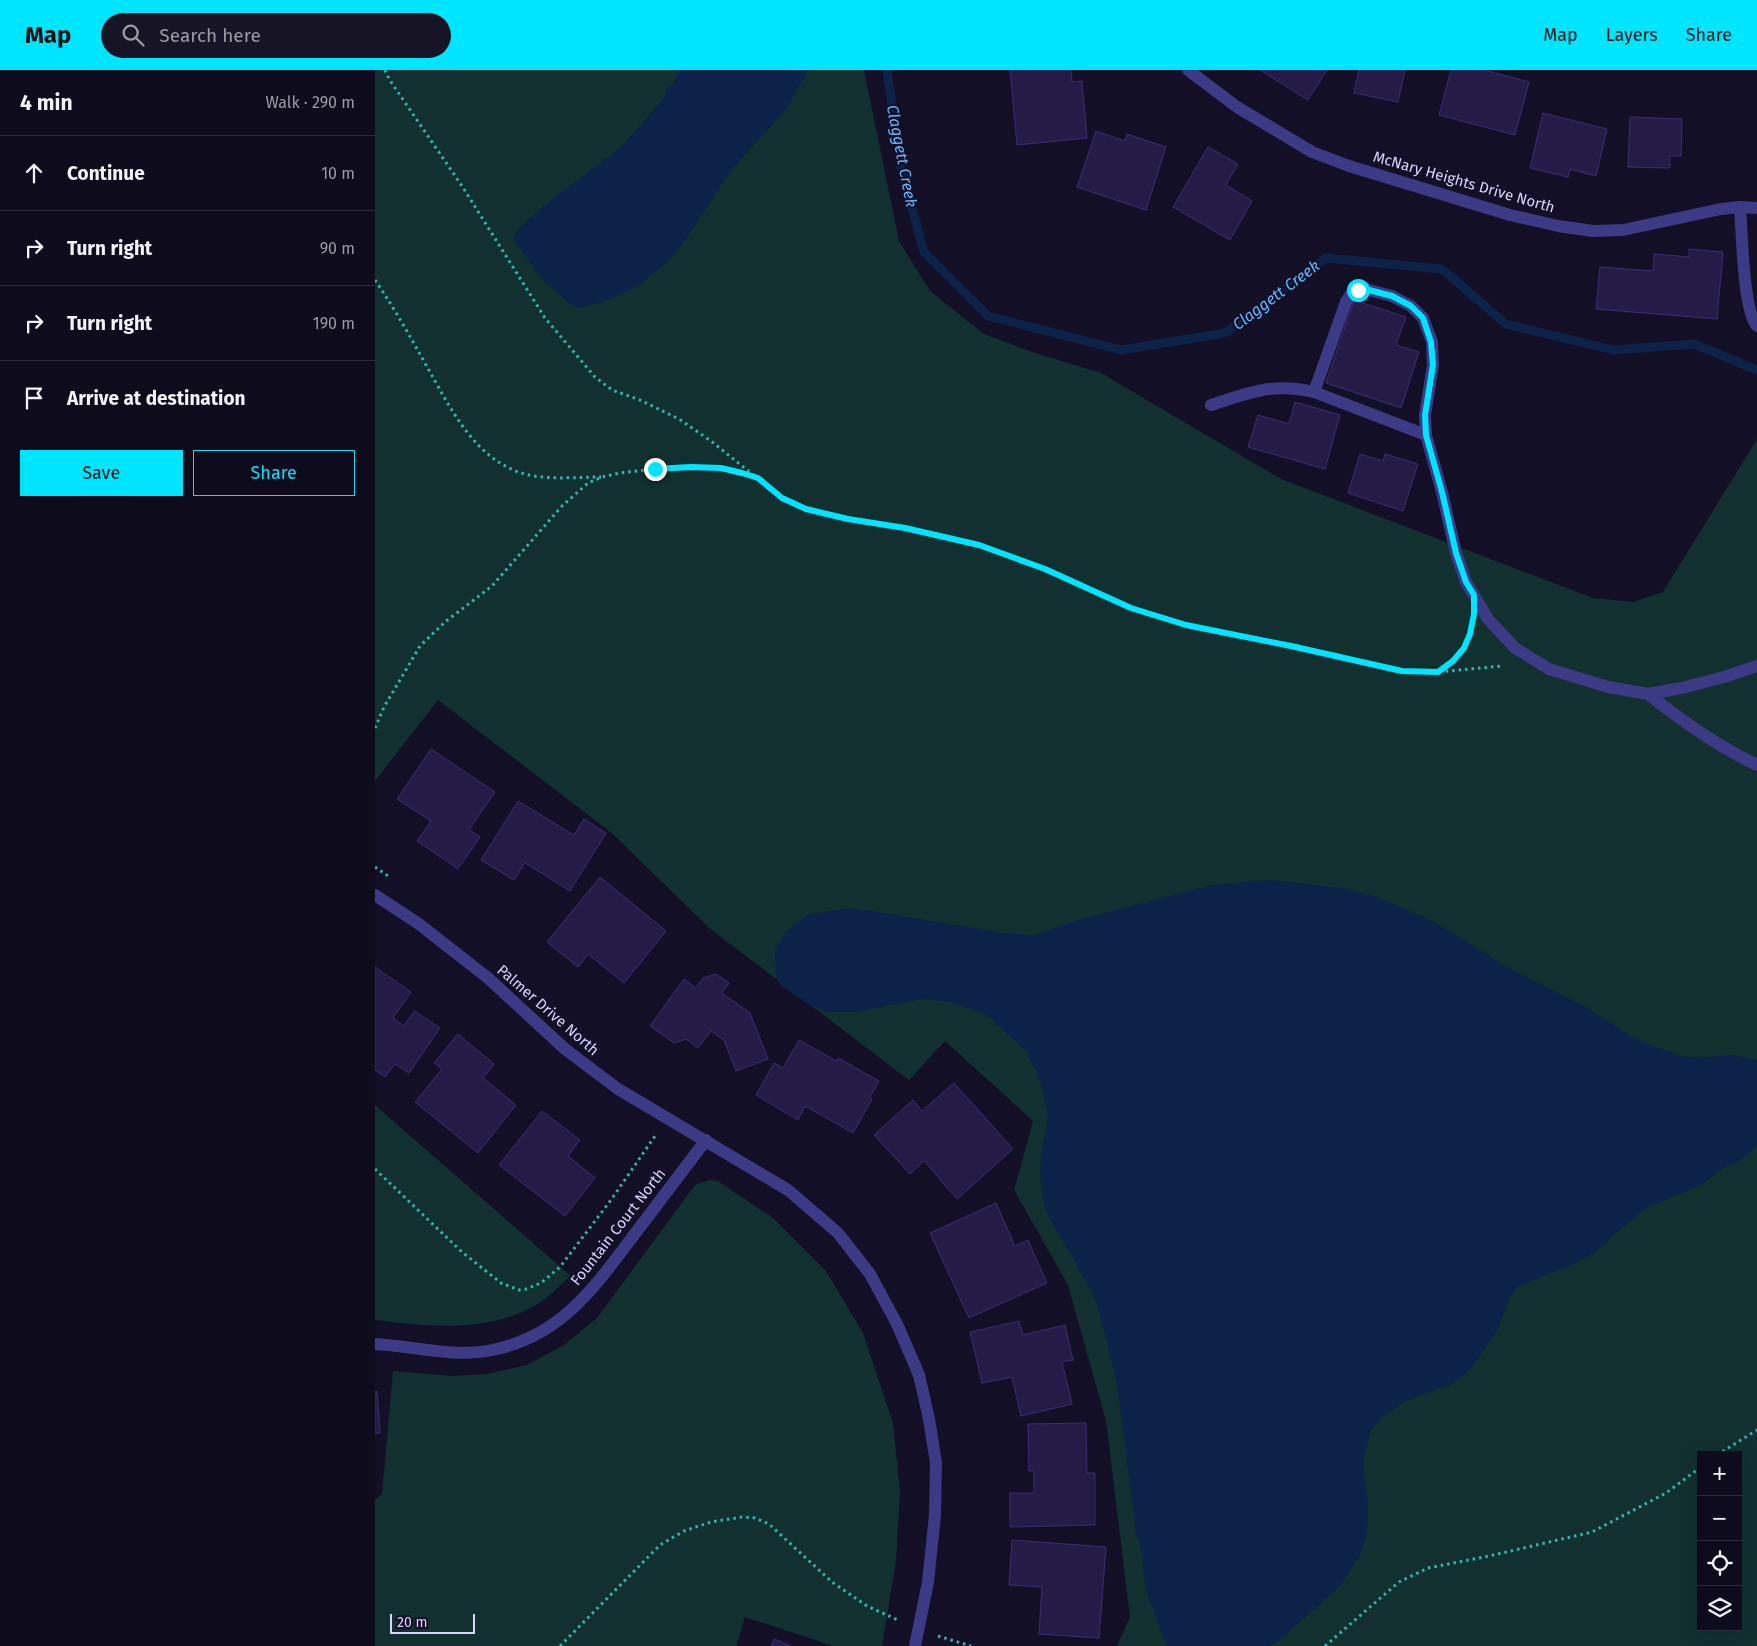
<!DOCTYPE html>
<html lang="en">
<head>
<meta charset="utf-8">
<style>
  :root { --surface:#0e0b1c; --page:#171425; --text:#f1f3f6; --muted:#9b9ba3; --line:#2e2b3b; --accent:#00e5ff }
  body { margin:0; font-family:"Fira Sans",sans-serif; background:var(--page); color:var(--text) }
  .controls { position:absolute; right:15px; bottom:15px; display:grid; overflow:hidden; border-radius:0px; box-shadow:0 5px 20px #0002 }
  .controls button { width:45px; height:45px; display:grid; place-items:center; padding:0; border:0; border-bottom:1px solid var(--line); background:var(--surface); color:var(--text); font:25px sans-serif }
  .scale { position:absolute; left:15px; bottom:12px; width:85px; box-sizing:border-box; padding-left:5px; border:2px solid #d9d4ff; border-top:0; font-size:14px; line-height:18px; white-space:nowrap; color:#d9d4ff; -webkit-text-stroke:4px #130f26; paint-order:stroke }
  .stop { position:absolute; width:15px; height:15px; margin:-11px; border:4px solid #00e5ff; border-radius:50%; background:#fff }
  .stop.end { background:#00e5ff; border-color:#fff; box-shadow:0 1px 5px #0008 }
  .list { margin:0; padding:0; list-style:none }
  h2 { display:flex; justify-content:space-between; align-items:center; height:65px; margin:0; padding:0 20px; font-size:21px }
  h2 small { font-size:16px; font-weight:400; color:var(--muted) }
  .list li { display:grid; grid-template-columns:32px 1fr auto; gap:15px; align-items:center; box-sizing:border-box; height:75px; padding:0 20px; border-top:1px solid var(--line) }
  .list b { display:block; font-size:19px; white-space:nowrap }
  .list em { font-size:16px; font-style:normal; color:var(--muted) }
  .actions { display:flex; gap:10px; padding:15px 20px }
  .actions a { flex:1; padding:11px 0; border:1px solid var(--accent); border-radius:0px; text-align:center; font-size:18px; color:var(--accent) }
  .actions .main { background:var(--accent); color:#111 }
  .icon { flex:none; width:28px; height:28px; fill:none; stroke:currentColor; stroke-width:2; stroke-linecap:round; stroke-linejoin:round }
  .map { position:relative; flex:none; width:1382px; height:1576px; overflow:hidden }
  header { display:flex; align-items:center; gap:30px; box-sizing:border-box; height:70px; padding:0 25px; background:var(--accent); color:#111 }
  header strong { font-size:24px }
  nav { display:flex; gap:28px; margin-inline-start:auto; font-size:18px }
  .search { width:350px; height:45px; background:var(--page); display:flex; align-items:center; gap:12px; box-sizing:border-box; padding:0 18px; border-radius:28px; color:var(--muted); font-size:19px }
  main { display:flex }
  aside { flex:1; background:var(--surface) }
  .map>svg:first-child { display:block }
</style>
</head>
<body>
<header>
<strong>Map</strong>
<div class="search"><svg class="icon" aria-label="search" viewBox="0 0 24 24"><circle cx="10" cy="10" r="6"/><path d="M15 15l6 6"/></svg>Search here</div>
<nav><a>Map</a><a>Layers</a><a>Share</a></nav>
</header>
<main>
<aside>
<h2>4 min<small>Walk · 290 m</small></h2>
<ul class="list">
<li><svg class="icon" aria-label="ahead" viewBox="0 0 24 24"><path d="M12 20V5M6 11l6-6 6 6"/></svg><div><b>Continue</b></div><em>10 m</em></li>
<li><svg class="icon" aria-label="right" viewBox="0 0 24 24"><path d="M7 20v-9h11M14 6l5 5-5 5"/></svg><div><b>Turn right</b></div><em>90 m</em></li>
<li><svg class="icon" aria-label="right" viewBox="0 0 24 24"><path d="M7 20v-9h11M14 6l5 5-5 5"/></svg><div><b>Turn right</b></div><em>190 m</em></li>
<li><svg class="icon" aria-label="arrive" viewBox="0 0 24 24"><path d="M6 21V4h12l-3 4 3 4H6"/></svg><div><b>Arrive at destination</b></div></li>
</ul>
<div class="actions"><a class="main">Save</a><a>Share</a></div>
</aside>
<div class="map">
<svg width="1382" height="1576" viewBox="0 0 1382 1576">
  <rect width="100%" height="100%" fill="#130f26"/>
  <g fill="#12302f" fill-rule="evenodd">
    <path d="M0,0h489l35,171 31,50 54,43 45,17 72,22 180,106 312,119 40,4 30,-10 94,-153v1207h-640l13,-29 -24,-196 -38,-136 -54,-95 19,-69 -88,-80 -36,39 -200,-152 -96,-94 -175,-134 -63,81zM1326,1385h37v172h-37z"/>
    <path d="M0,1035l10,9 186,162c-9,7 -17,16 -26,23 -49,35 -113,28 -170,21z"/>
    <polygon points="334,1110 343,1111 398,1148 451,1201 488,1263 518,1353 525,1422 521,1491 507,1576 458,1576 370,1547 361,1576 0,1576 0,1430 7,1424 18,1301 77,1306 112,1304 152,1295 189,1275 222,1248 320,1115"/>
  </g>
  <g fill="#0c2248">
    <path d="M306,0h127l-21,38 -56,62 -46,71 -15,19 -31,25 -30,15 -29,8 -9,-3 -29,-26 -29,-40c2,-17 86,-73 103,-88 12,-11 23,-24 34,-37 6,-7 17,-18 17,-28l5,-1z"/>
    <path d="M896,810l72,8 37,10 55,24 70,44 79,40 47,30 17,8 33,12 17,2 34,-3 25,5v86l-20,17 -9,2 -27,20 -54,23 -23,18 -26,24 -22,13 -57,23 -9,10 -12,33 -19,29 -15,17 -16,11 -20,6 -22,9 -24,16 -12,14 -7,31 5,44 -1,27 -7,23 -21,31 -59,53 -10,6h-102l-4,-7 -18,-48 -5,-42c-3,-6 -2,-11 -5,-16l-19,-149 -17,-70 -8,-22 -15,-25 -1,-4 -27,-45 -7,-22 -2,-25 1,-17 6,-30 1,-12 -10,-38 -10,-17 -1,-5 -41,-38 -37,-12 -26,-3 -69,13h-28l-9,-5 -6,-1 -31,-21 -4,-9 -1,-26 11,-19 23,-17 43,-6 11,3 4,-1 135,23 33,2 43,-15 134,-35z"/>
  </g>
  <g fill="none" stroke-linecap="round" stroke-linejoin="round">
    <polyline stroke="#0c2248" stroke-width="9" points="512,0 526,98 549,182 613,246 746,280 850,263 951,188 1067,199 1131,254 1238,280 1319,274 1382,300"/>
  </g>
  <g fill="#241b47" stroke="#3b2d73">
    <polygon points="635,0 696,0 697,12 707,11 712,68 642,75"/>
    <polygon points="885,0 952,0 933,30"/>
    <polygon points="984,0 1030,0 1023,32 979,23"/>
    <polygon points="1076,0 1109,0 1154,12 1140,65 1064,45"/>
    <polygon points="1168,43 1232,59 1221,106 1195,99 1193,107 1155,98"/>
    <polygon points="1255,47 1307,49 1306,86 1295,86 1295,98 1253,97"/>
    <polygon points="721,61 750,71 752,64 791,77 771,140 702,117"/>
    <polygon points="833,77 863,94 851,115 877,131 855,170 798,137"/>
    <polygon points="1314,179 1348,182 1342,249 1221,239 1225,197 1278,201 1279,184 1314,187"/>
    <polygon points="979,230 1031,247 1021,275 1044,282 1026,338 951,313"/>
    <polygon points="920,332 965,345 950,399 873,377 883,345 914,354"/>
    <polygon points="985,384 1008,391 1010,384 1043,394 1028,441 973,423"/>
    <polygon points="56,679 120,722 94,760 105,767 83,799 42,771 56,751 22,729"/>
    <polygon points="143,731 199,765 209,749 231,763 195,821 150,793 139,810 106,790"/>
    <polygon points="225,807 291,861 249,913 213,884 203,897 172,872"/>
    <polygon points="0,897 36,922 18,948 29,956 39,941 65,958 34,1003 20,994 10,1007 0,1000"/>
    <polygon points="341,904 354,913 347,923 375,943 393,989 361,1001 349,970 336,961 323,978 311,969 299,973 275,956 309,909 321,918 328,908"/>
    <polygon points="83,964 119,994 108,1008 141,1035 103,1083 40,1032 67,999 59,993"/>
    <polygon points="424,970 461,991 463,988 504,1011 495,1027 497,1029 478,1063 430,1036 423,1050 381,1025 399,993 408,998"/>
    <polygon points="579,1013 638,1079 582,1129 549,1091 535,1104 499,1065 538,1030 547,1041"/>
    <polygon points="167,1041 205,1070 193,1086 220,1108 190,1146 124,1095"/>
    <polygon points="621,1133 640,1176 653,1170 672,1213 594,1248 555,1163"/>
    <polygon points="644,1251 648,1265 690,1255 698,1290 687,1292 697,1334 646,1346 637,1307 607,1313 595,1262"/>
    <polygon points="2,1321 5,1363 0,1363 0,1322"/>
    <polygon points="711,1353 712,1403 720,1403 720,1455 635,1457 635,1423 659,1423 659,1401 654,1401 653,1354"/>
    <polygon points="637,1470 731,1477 724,1568 664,1564 667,1517 634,1515"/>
    <polygon points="399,1569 416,1576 396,1576"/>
  </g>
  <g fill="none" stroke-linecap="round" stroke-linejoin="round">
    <g stroke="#2fb8b0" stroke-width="3" stroke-dasharray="2.5 4" stroke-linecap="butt">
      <polyline points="10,0 14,9 87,116 170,248 220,307 237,320 265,330 304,349 336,371 407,428 431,439 473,449 530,458 604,475 670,499 756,538 811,555 916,576 1027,601 1063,602 1127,596"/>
      <path d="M0,210c19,28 35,56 51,85 23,40 45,89 92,107 26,9 56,5 83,5"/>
      <path d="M1063,602c15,-11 28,-22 33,-41"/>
      <polyline points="0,658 9,637 45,576 70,552 117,516 187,436 213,413 227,407 245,403 280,399 316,397 346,398 381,408"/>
      <polyline points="0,797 16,808"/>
      <polyline points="0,1099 87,1182 126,1213 144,1220 151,1219 166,1213 185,1197 236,1130 280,1066"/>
      <polyline points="1342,1385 1382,1360"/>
      <polyline points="563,1566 596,1576"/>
      <polyline points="185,1576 285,1475 309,1461 336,1452 367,1447 380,1448 394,1454 457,1512 492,1536 525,1551"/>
      <polyline points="950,1576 1024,1512 1053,1498 1114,1486 1217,1462 1291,1423 1326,1397"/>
    </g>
    <g stroke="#3d3a85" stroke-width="12">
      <path d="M1365,137c2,24 3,104 17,119"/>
      <polyline points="939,322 971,232 976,224 983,220 994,220 1017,226 1036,236 1048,248 1057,272 1058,295 1050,345 1051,365 1067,422 1081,483 1091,512 1113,549 1140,578 1174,599 1233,617 1273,624 1307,618 1349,607 1382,596"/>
      <path d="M836,335c38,-12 62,-23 103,-13l112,43"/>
      <path d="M1273,624c34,27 69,52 109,71"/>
    </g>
    <g stroke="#3d3a85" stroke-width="12">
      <polyline points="813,0 862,37 937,82 974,96 1135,145 1183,156 1218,161 1248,160 1346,139 1365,137 1382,138"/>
      <polyline points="0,825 44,854 113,908 190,979 243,1019 413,1120 463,1163 495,1204 522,1254 544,1305 554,1349 561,1393 560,1445 553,1512 540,1576"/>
      <path d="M0,1274c38,2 79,14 117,6 71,-14 104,-65 145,-119 23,-30 46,-61 69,-91"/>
    </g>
  </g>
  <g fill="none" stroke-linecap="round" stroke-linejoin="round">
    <polyline stroke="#00e5ff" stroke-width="6" points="280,399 316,397 346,398 367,403 383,408 407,428 431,439 473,449 530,458 604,475 670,499 756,538 811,555 916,576 1027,601 1063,602 1078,591 1089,578 1095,564 1099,544 1099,525 1091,512 1081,483 1067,422 1051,365 1050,345 1058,295 1056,272 1048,248 1036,236 1017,226 994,220 983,220"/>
  </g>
  <g text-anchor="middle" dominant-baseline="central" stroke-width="4.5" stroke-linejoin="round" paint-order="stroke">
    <g font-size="15" fill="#d9d4ff" stroke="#130f26">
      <text transform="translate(1089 112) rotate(16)">McNary Heights Drive North</text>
      <text transform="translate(173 940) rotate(41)">Palmer Drive North</text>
      <text transform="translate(243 1157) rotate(-52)">Fountain Court North</text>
    </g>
    <g font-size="16" font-style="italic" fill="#62b6ff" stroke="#130f26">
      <text transform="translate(527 86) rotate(79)">Claggett Creek</text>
      <text transform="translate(901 225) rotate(-37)">Claggett Creek</text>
    </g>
  </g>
</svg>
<div class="controls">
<button>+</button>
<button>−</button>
<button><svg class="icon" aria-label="locate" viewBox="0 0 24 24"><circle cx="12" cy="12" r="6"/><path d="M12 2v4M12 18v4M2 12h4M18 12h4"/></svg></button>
<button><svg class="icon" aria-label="layers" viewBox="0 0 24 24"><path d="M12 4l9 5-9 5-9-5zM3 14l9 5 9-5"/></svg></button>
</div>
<div class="scale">20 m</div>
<div class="stop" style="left:983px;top:220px"></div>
<div class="stop end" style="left:280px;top:399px"></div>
</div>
</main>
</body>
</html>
